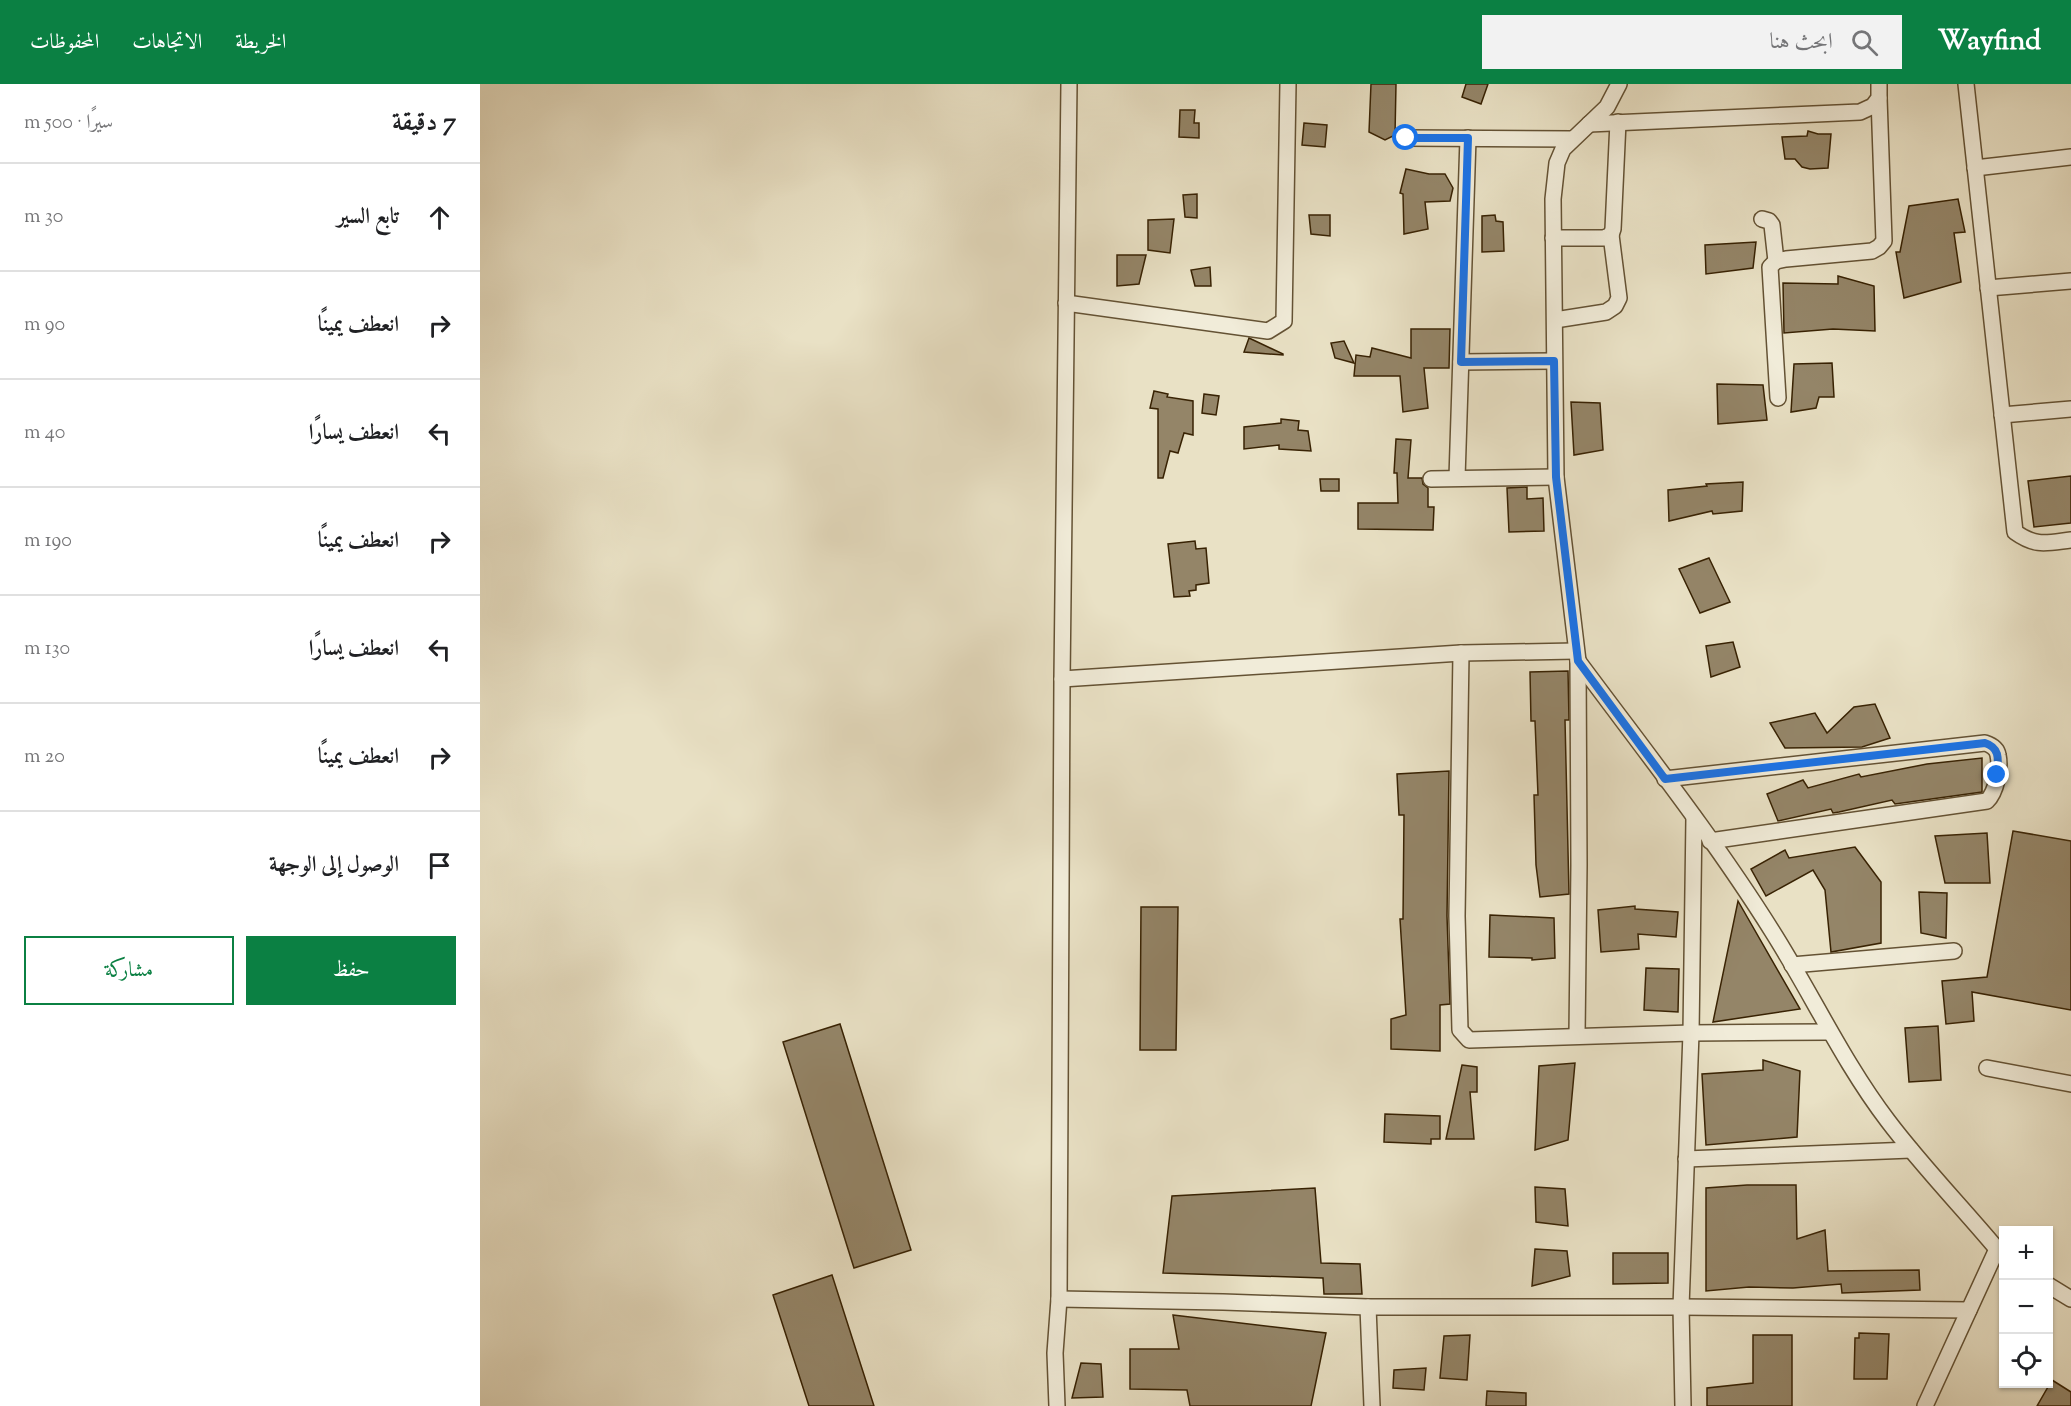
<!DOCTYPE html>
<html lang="ar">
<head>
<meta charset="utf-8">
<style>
  :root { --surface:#fff; --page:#f2f2f2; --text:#202124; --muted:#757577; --line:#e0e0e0; --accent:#0b8043 }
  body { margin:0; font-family:"Sorts Mill Goudy",Amiri,serif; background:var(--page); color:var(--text); direction:rtl }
  .controls { position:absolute; right:18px; bottom:18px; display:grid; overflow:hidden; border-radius:0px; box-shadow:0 2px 4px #0004 }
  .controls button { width:54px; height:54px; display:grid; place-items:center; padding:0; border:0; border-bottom:2px solid var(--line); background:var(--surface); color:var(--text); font:30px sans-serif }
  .stop { position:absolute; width:18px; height:18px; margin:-14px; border:4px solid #1a73e8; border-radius:50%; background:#fff }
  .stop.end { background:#1a73e8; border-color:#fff; box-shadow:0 2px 6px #0008 }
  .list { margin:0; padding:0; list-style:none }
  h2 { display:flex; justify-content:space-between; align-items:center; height:78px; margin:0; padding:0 24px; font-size:26px }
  h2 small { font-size:20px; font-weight:400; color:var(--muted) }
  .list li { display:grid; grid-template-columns:39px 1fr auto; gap:18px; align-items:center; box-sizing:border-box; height:108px; padding:0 24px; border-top:2px solid var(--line) }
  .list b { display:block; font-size:22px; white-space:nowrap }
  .list em { font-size:20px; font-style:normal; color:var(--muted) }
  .actions { display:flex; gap:12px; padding:18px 24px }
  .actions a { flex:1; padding:14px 0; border:2px solid var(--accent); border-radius:0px; text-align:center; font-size:21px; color:var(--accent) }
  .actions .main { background:var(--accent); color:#fff }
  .icon { flex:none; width:33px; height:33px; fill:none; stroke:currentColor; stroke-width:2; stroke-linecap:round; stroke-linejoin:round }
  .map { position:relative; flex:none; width:1591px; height:1322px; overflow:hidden; direction:ltr }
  header { display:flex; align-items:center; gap:36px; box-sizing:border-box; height:84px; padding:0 30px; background:var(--accent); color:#fff }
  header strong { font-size:28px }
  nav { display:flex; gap:33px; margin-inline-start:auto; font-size:21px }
  .search { width:420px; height:54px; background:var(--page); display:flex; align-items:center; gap:15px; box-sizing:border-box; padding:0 21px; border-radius:0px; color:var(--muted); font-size:22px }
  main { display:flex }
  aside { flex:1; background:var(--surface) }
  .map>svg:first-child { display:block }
</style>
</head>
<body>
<header>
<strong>Wayfind</strong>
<div class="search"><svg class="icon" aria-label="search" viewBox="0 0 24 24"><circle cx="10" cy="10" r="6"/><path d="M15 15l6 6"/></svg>ابحث هنا</div>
<nav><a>الخريطة</a><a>الاتجاهات</a><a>المحفوظات</a></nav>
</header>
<main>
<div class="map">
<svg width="1591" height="1322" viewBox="0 0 1591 1322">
  <rect width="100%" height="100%" fill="#e9e1c5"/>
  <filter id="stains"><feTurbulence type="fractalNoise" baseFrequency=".00333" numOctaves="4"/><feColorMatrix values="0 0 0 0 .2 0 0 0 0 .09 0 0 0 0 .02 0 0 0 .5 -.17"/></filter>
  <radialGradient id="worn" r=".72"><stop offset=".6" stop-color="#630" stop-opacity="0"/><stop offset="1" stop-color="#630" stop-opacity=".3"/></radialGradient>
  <g fill="#948568" stroke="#382203" stroke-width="1.5">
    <polygon points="891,0 916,0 915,51 905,56 889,48"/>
    <polygon points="986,0 1008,0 1001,20 982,13"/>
    <polygon points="700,26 715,26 714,39 719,39 719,54 699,53"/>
    <polygon points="824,39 847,41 845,63 822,61"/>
    <polygon points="1328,47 1338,50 1351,50 1348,84 1330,85 1322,83 1315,75 1305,75 1302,53 1327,52"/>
    <polygon points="926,85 949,90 965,90 973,104 970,117 945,118 948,145 924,150 923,110 920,109"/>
    <polygon points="717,110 717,134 705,133 703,111"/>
    <polygon points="1478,115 1485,148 1474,149 1481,198 1424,214 1416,168 1420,168 1429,122"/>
    <polygon points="829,131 850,131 850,152 831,150"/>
    <polygon points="1015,131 1016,137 1023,138 1024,167 1002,168 1002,132"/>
    <polygon points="694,135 690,169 668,166 668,136"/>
    <polygon points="1276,158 1273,184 1226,190 1225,161"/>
    <polygon points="637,171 666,171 659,200 637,202"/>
    <polygon points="730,183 731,202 715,202 711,186"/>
    <polygon points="1358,192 1394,202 1395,247 1353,245 1304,249 1303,199 1358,200"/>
    <polygon points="931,245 970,245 969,284 944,284 948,324 923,328 920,292 874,292 876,271 890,273 892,264 931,274"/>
    <polygon points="769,254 803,270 803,271 764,268"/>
    <polygon points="864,257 874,279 855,274 851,259"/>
    <polygon points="1352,279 1354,313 1339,313 1336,324 1311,328 1314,280"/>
    <polygon points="1237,300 1283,301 1287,336 1238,340"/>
    <polygon points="674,307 688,310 687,313 713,317 713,351 704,349 698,369 690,367 683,394 678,394 678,325 670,324"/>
    <polygon points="724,310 739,312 736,331 722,329"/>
    <polygon points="1091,318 1120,319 1123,366 1094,371"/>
    <polygon points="801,335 819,337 818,346 828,347 831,367 799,365 799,361 764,365 764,343 801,339"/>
    <polygon points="916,355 931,356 928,394 942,394 943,400 948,404 948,423 954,423 953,446 878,445 878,419 918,419 917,389 914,389"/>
    <polygon points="1591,392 1591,439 1554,443 1548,397"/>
    <polygon points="840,395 859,395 859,407 841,407"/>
    <polygon points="1263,398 1262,427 1233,430 1232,427 1189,437 1188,406 1227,402 1226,400"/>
    <polygon points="1047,403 1047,415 1063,414 1064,447 1029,448 1027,404"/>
    <polygon points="715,457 716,465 726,464 729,499 716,501 716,506 709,507 710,512 694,513 688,460"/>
    <polygon points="1229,474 1250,518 1220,529 1199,485"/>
    <polygon points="1253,558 1260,583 1231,593 1226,562"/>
    <polygon points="1088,587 1089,636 1085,636 1089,810 1060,813 1056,781 1054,711 1058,711 1055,637 1051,637 1050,588"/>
    <polygon points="1395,620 1410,654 1382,663 1305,664 1290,639 1335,629 1347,649 1374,623"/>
    <polygon points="1502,674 1502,708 1415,720 1412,716 1359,728 1353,729 1351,725 1298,737 1287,710 1323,696 1328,704 1379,690 1381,693 1447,680"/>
    <polygon points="969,687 967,832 970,920 960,921 960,967 911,965 911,935 926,931 920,835 923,835 924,731 919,731 917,690"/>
    <polygon points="1533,747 1591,757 1591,926 1492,908 1494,937 1466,940 1462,897 1507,893"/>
    <polygon points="1507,749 1510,799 1465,799 1455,752"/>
    <polygon points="1375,763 1401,798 1401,859 1351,868 1345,806 1333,786 1286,812 1271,785 1305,766 1309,774"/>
    <polygon points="1439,808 1467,809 1466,854 1441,849"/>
    <polygon points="1258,817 1320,925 1233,938"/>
    <polygon points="1155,822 1155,825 1198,828 1196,853 1158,850 1159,865 1121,868 1118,826"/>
    <polygon points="661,823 698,823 696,966 660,966"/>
    <polygon points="1010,831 1074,834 1075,874 1052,876 1052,874 1009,873"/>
    <polygon points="1166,884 1199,885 1198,928 1164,926"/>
    <polygon points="360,940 431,1166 374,1184 303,958"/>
    <polygon points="1458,942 1461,996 1429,998 1425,944"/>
    <polygon points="1283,976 1320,987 1317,1053 1226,1061 1222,990 1283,986"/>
    <polygon points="1095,979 1088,1056 1055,1066 1059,982"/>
    <polygon points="982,981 997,983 997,1008 990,1008 994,1055 966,1055"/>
    <polygon points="905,1030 960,1032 960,1055 951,1055 951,1060 904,1058"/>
    <polygon points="1267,1101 1316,1101 1317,1155 1345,1146 1348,1187 1439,1186 1440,1206 1362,1209 1361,1200 1313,1204 1269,1203 1226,1207 1226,1104"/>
    <polygon points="1055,1103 1085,1105 1088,1142 1056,1138"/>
    <polygon points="835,1104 841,1179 880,1180 882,1210 844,1210 843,1194 683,1189 692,1112"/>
    <polygon points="1055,1165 1087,1167 1090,1192 1052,1202"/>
    <polygon points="1133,1169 1188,1169 1188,1199 1133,1200"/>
    <polygon points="352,1191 394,1322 329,1322 293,1211"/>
    <polygon points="693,1231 846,1249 831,1322 710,1322 707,1306 650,1305 650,1265 699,1265"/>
    <polygon points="1379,1249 1409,1250 1407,1295 1374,1295 1375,1254 1379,1254"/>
    <polygon points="990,1251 987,1296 960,1294 964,1252"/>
    <polygon points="1273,1251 1312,1251 1312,1322 1227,1322 1227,1304 1273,1299"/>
    <polygon points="601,1279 621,1280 623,1313 592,1314"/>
    <polygon points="946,1284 944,1306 913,1304 914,1286"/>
    <polygon points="1572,1296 1591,1308 1591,1322 1557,1322"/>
    <polygon points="1007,1307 1046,1309 1046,1322 1006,1322"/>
  </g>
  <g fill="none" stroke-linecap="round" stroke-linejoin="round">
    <defs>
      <g id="minor">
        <path d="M1486,0l49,448c21,15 31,11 56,8"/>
        <polyline points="1109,40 1380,28 1393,22 1399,14 1399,0"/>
        <polyline points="926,54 1092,55"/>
        <polyline points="1495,84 1591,73"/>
        <polyline points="1282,135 1289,137 1292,141 1296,177"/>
        <polyline points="1073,154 1124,154 1131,151 1133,145 1138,38"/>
        <polyline points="1508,204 1591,197"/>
        <polyline points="586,219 788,247 804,237 808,0"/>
        <polyline points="1075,236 1126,228 1135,222 1139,214 1131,151"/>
        <polyline points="981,278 1074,277"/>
        <polyline points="1298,314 1290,183 1296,177 1306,175 1392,167 1399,163 1404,157 1399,14"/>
        <polyline points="1522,331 1591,325"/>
        <polyline points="977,394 988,54"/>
        <polyline points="951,395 1076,393"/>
        <polyline points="981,569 977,832 980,946 989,956 1211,949 1349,948"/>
        <path d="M1098,577c66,89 135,176 194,270 40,63 71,131 116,190 34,45 73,85 109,128l7,5"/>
        <polyline points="582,595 981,569 1096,567"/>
        <path d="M1185,695l320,-36c6,2 12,5 13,12 3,14 -2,37 -11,46l-277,40"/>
        <polyline points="1312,881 1474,867"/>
        <polyline points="1097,951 1099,781 1098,577 1076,393 1073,115 1077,79 1083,65 1127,23 1139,0"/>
        <polyline points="1507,984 1591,1000"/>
        <polyline points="1206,1075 1431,1066"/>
        <polyline points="1568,1201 1591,1215"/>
        <polyline points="579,1215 743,1218 888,1223 1201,1223 1489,1226"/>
        <polyline points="888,1223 892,1322"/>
        <polyline points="577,1322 575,1269 579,1215 582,595 589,0"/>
        <polyline points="1203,1322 1201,1223 1211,949 1214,733"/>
        <polyline points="1445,1322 1517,1165"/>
      </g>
    </defs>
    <use href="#minor" stroke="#645234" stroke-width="18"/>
    <use href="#minor" stroke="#f1ecd9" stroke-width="15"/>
  </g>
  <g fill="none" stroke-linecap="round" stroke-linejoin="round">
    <path stroke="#1a73e8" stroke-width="8" d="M926,54h62l-7,224 93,-1 2,116 22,184 87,118 320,-36c16,5 13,18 12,32"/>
  </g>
  <rect width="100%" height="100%" filter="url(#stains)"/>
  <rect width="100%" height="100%" fill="url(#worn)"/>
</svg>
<div class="controls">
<button>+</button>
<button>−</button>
<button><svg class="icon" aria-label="locate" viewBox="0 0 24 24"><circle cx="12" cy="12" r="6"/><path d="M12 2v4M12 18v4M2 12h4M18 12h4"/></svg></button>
</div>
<div class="stop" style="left:926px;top:54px"></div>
<div class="stop end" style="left:1517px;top:691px"></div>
</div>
<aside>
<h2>7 دقيقة<small>سيرًا · 500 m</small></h2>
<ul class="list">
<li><svg class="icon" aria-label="ahead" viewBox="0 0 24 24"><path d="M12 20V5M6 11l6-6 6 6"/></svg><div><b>تابع السير</b></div><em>30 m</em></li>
<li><svg class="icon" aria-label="right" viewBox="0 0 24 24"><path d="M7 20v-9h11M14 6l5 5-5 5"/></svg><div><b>انعطف يمينًا</b></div><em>90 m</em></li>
<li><svg class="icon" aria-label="left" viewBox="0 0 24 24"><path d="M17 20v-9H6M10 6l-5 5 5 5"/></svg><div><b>انعطف يسارًا</b></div><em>40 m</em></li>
<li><svg class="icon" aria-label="right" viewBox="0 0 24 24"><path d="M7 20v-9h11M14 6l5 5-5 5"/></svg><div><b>انعطف يمينًا</b></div><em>190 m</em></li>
<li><svg class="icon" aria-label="left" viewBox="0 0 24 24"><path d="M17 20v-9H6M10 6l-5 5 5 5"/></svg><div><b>انعطف يسارًا</b></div><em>130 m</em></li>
<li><svg class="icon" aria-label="right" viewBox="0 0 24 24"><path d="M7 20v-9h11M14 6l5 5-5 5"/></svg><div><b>انعطف يمينًا</b></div><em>20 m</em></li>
<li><svg class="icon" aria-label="arrive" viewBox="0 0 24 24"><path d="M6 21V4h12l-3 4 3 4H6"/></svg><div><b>الوصول إلى الوجهة</b></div></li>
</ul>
<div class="actions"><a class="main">حفظ</a><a>مشاركة</a></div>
</aside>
</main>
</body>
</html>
